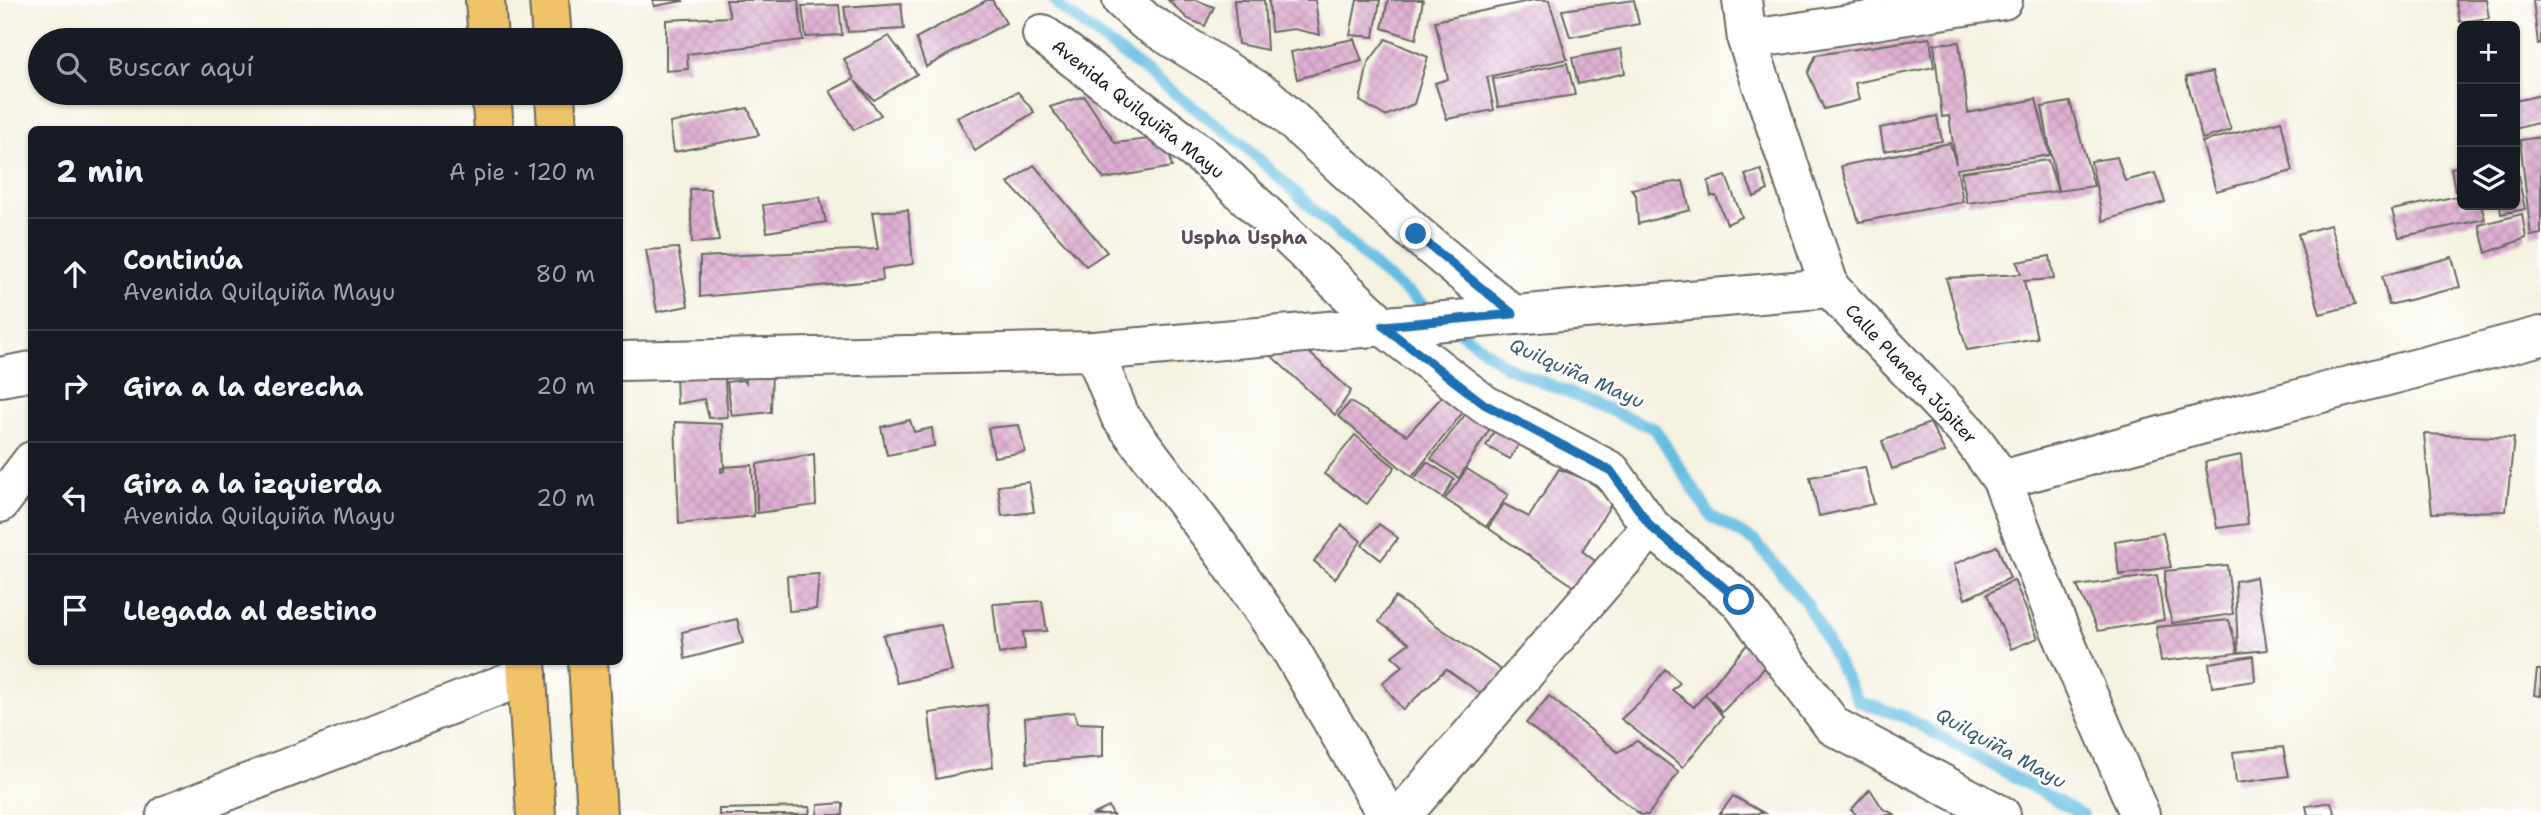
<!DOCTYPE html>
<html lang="es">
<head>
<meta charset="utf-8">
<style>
  :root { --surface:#171b24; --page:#242831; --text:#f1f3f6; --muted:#9ea1a6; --line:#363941 }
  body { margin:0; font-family:"Shantell Sans",sans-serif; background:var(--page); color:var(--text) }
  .controls { position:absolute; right:21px; top:21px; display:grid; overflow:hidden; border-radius:10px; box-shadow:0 2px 5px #0004 }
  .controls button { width:63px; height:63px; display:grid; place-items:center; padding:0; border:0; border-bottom:2px solid var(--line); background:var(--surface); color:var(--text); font:35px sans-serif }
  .stop { position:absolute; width:21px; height:21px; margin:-16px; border:5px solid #1f6fb2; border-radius:50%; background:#fff }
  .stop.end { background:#1f6fb2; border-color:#fff; box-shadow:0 2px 7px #0008 }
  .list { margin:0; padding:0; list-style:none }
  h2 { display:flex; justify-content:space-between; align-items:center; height:91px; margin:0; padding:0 28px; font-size:30px }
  h2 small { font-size:23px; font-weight:400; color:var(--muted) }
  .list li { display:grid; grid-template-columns:46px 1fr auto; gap:21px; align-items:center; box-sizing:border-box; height:112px; padding:0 28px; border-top:2px solid var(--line) }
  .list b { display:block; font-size:26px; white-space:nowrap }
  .list p { margin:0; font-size:23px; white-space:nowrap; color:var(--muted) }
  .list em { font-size:23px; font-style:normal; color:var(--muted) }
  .icon { flex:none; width:38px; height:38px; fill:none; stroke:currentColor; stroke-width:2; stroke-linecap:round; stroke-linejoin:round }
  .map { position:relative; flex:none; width:2541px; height:815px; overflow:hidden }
  .search { position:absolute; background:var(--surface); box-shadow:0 2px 5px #0004; left:28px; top:28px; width:595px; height:77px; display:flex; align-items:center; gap:18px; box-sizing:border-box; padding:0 24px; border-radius:38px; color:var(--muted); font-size:26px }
  .panel { position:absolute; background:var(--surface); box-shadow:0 2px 5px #0004; left:28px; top:126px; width:595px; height:539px; border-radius:10px }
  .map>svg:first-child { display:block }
</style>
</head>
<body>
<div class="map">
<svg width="2541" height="815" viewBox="0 0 2541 815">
  <defs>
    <pattern id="building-cross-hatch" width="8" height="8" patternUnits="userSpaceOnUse" patternTransform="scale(1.75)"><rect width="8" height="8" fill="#deafd1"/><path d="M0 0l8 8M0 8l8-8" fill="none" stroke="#be96b3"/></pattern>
  </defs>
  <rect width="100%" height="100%" fill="#fff"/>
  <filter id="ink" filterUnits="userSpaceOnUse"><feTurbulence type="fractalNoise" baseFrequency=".0143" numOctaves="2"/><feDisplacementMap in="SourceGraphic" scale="14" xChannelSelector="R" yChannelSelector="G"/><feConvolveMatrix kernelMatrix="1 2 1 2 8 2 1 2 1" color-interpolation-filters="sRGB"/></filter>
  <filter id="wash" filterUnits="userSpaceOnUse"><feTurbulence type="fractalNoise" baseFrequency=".00686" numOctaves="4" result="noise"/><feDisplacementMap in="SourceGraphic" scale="28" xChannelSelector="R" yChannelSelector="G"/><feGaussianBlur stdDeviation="1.57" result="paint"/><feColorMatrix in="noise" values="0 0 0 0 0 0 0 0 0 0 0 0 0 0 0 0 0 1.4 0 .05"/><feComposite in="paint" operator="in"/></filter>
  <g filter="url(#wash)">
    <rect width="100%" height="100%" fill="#f5f2e2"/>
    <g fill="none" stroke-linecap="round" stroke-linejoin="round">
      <g stroke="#64bde1" stroke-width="12">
        <polyline points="1054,0 1061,8 1246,147 1384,275 1436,314"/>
        <polyline points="1456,329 1507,367 1655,429 1711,516 1756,542 1807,604 1858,701 1905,717 2083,815"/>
      </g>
    </g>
    <g id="blocks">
      <g fill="url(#building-cross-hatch)">
        <polygon points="653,0 682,0 683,1 654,6"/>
        <polygon points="726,0 798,0 803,40 687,54 688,69 666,71 666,20 730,17"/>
        <polygon points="987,0 992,0 1006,23 926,67 916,38"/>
        <polygon points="1168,0 1196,0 1214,7 1205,26 1188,19"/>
        <polygon points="1234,0 1264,0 1267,50 1238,44"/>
        <polygon points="1269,0 1315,0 1320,35 1294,29 1271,32"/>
        <polygon points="1357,0 1380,0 1374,37 1350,35"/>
        <polygon points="1388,0 1423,0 1416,39 1382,28"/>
        <polygon points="1534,0 1549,0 1567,59 1487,77 1494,110 1447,119 1435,83 1448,79 1435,21"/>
        <polygon points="1634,0 1639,24 1570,37 1562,10"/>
        <polygon points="2456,0 2486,0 2489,18 2460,22"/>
        <polygon points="2533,0 2541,0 2541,43 2538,44"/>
        <polygon points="901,3 904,29 848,32 844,7"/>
        <polygon points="839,5 842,35 806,37 802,6"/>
        <polygon points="889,36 917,74 874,100 855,81 881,115 854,130 830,91 854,79 844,59"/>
        <polygon points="1930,38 1934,67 1855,83 1859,100 1824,109 1808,73 1816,55"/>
        <polygon points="1354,39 1362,61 1297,79 1291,52"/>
        <polygon points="1386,39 1428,57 1414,104 1385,116 1360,101 1368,63"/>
        <polygon points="1959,42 1968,113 2036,99 2050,155 1957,169 1963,202 1859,222 1841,166 1950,143 1956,164 1949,116 1942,117 1934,44"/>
        <polygon points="1621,49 1625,73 1578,84 1572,58"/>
        <polygon points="1567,63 1575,95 1498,107 1493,79"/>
        <polygon points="2212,72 2231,130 2202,139 2186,77"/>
        <polygon points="1018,92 1034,112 975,151 957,117"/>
        <polygon points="2541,95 2541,122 2515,129 2515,101"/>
        <polygon points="1084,96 1115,143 1166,137 1172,167 1104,179 1050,107"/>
        <polygon points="2070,102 2094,186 2058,191 2042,107"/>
        <polygon points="748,108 759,135 674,152 670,123"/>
        <polygon points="1937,116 1942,141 1884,151 1880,128"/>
        <polygon points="2281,121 2293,171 2216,191 2202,142"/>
        <polygon points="2541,137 2541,234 2531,236 2520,140"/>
        <polygon points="2117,157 2125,181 2155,173 2165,202 2103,221 2091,161"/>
        <polygon points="2048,160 2058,191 1967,203 1961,172"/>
        <polygon points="1034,165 1107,252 1086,266 1008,183"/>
        <polygon points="2462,166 2462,190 2455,191 2451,168"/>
        <polygon points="2516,166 2525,209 2501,214 2500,205 2515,205"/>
        <polygon points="1761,170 1768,190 1754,197 1745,175"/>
        <polygon points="1726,176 1742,217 1727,224 1716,196 1711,196 1708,181"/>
        <polygon points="1683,181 1690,210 1638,224 1636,195 1631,189"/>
        <polygon points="690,189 710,189 719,241 692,243"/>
        <polygon points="2462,195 2462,205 2481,205 2485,219 2399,237 2392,210"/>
        <polygon points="820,197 826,222 767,232 763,205"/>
        <polygon points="908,210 913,264 882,269 883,280 700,297 700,257 878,249 872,212"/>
        <polygon points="2522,214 2526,238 2486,253 2479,225"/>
        <polygon points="2330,225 2355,305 2320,314 2298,234"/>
        <polygon points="678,248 688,306 657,312 646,250"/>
        <polygon points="2050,256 2054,279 2024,281 2037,338 1967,350 1946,278 2021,274 2017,262"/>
        <polygon points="2452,257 2460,287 2389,305 2382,276"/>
        <polygon points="1300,344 1351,391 1335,415 1265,350"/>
        <polygon points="772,365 771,412 732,416 727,382 743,380 746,383 746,368"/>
        <polygon points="724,371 728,417 709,418 704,399 677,404 676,373"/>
        <polygon points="1448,390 1467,407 1412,477 1338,416 1350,402 1407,435"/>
        <polygon points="1468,411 1492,425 1459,478 1431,459"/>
        <polygon points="910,420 914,432 932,428 934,446 887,455 881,427"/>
        <polygon points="675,422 722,424 724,468 721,468 721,472 724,471 724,467 752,465 754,516 679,524"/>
        <polygon points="1930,423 1945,452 1892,469 1882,441"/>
        <polygon points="1019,425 1025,452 994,457 988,428"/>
        <polygon points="1496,428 1521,440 1510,459 1486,446"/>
        <polygon points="2424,434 2514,438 2506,511 2432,513"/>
        <polygon points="1355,435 1395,467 1367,504 1324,474"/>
        <polygon points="814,454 816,505 757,513 757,464"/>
        <polygon points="2241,455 2248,524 2217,528 2205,462"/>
        <polygon points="1427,462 1454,479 1443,498 1414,479"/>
        <polygon points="1865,467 1874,504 1819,516 1810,477"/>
        <polygon points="1467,469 1508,495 1486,527 1445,499"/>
        <polygon points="1559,469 1590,481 1613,501 1582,551 1599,564 1578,589 1488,528 1504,504 1529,517"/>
        <polygon points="1029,482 1034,512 1002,516 998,486"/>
        <polygon points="1379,524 1398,538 1381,560 1362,545"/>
        <polygon points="1342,525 1361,541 1335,579 1314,561"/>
        <polygon points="2163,533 2171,567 2119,575 2115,541"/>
        <polygon points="1997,546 2010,578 1965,599 1954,564"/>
        <polygon points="2227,565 2233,614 2172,623 2165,597 2165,571"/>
        <polygon points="819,574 816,609 789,611 787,576"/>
        <polygon points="2157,575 2164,620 2098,631 2077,586"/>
        <polygon points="2256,577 2267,650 2238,653 2235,581"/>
        <polygon points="2014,580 2038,638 2011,649 1987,594"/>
        <polygon points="1395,597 1504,672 1484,696 1446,669 1403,710 1382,683 1403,666 1392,656 1409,643 1379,622"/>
        <polygon points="1042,601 1047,631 1023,632 1025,649 999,654 993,604"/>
        <polygon points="737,619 743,643 685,659 682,632"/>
        <polygon points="2229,620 2238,653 2161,661 2156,627"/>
        <polygon points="941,625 952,671 897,683 883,635"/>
        <polygon points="1756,634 1778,654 1722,712 1706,695 1723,717 1683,767 1621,719 1644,698 1665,669 1680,683 1672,690 1694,707"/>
        <polygon points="2253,656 2255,681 2212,687 2209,663"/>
        <polygon points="2537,670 2541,670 2541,696 2534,695"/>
        <polygon points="1549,696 1618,752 1637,741 1679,772 1648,815 1641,815 1526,723"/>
        <polygon points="987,705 993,767 936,779 929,713"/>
        <polygon points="1074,712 1077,723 1103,724 1103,757 1027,763 1025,718"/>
        <polygon points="2283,747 2289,776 2236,783 2233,752"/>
        <polygon points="1870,789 1883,809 1896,815 1857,815 1851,810"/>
        <polygon points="1733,796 1764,813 1719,815"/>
        <polygon points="2331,802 2335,815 2308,815 2306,806"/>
        <polygon points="843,803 843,815 817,815 818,805"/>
        <polygon points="810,807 809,815 719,815 719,809"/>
        <polygon points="1109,807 1113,815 1092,815"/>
      </g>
    </g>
  </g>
  <g filter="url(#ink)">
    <use href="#blocks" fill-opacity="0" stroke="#686761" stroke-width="2"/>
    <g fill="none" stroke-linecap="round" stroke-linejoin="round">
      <defs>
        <g id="minor">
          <polyline points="1122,0 1145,21 1266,96 1416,234 1513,315"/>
          <polyline points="1742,0 1747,40 1830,288 1969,434 2002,480 2055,618 2140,815"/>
          <polyline points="1042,34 1209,161 1383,326 1484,404 1611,471 1651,527 1739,600 1833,726 2001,815"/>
          <polyline points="1747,40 2003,0"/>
          <polyline points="1094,351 1120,416 1221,549 1292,652 1387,815"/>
          <polyline points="620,361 1094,351 1830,288"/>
          <polyline points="0,377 32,371"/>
          <polyline points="2002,480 2218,420 2541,336"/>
          <polyline points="0,503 32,461"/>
          <polyline points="166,815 527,675"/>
          <polyline points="1402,815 1651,527"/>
        </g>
        <g id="highway">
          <polyline points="485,0 488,40"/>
          <polyline points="549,0 552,40"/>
          <polyline points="491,93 494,130"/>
          <polyline points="555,93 557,130"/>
          <polyline points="526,662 536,815"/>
          <polyline points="588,662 597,815"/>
        </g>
      </defs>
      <use href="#minor" stroke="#686761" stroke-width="42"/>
      <use href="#highway" stroke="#686761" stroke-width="42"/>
      <use href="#minor" stroke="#fff" stroke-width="38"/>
      <use href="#highway" stroke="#f1c369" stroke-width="38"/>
    </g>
  </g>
  <g fill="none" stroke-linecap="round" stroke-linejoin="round" filter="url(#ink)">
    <polyline stroke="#1f6fb2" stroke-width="9" points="1416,234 1513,314 1383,326 1484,404 1611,471 1651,527 1739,600"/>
  </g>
  <g text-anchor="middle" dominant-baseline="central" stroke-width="5" stroke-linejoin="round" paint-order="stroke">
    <g font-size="18" fill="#1c1c1c" stroke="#fff">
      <text transform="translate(1138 109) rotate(38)">Avenida Quilquiña Mayu</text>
      <text transform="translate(1911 374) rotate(47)">Calle Planeta Júpiter</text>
    </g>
    <g font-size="19" font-weight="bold" fill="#604f5b" stroke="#fff">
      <text x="1244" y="237">Uspha Uspha</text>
    </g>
    <g font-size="19" font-style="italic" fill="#395c6b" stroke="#fff">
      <text transform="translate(1577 373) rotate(24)">Quilquiña Mayu</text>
      <text transform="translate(2001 748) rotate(29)">Quilquiña Mayu</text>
    </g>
  </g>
</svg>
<div class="controls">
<button>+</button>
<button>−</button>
<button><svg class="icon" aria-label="layers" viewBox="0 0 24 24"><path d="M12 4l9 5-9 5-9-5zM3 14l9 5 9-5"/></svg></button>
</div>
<div class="stop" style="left:1739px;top:600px"></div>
<div class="stop end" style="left:1416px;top:234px"></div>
<div class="search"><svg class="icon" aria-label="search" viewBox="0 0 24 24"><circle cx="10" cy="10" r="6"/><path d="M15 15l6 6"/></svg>Buscar aquí</div>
<section class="panel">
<h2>2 min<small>A pie · 120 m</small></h2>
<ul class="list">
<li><svg class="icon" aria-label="ahead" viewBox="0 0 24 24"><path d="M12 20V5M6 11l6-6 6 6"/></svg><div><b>Continúa</b><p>Avenida Quilquiña Mayu</p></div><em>80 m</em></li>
<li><svg class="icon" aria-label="right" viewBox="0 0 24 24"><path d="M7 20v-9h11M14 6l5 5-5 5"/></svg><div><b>Gira a la derecha</b></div><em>20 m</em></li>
<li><svg class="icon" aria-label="left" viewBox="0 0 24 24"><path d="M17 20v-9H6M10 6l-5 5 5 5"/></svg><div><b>Gira a la izquierda</b><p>Avenida Quilquiña Mayu</p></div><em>20 m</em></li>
<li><svg class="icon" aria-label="arrive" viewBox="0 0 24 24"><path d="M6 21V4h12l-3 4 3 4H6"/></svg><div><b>Llegada al destino</b></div></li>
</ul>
</section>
</div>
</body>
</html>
